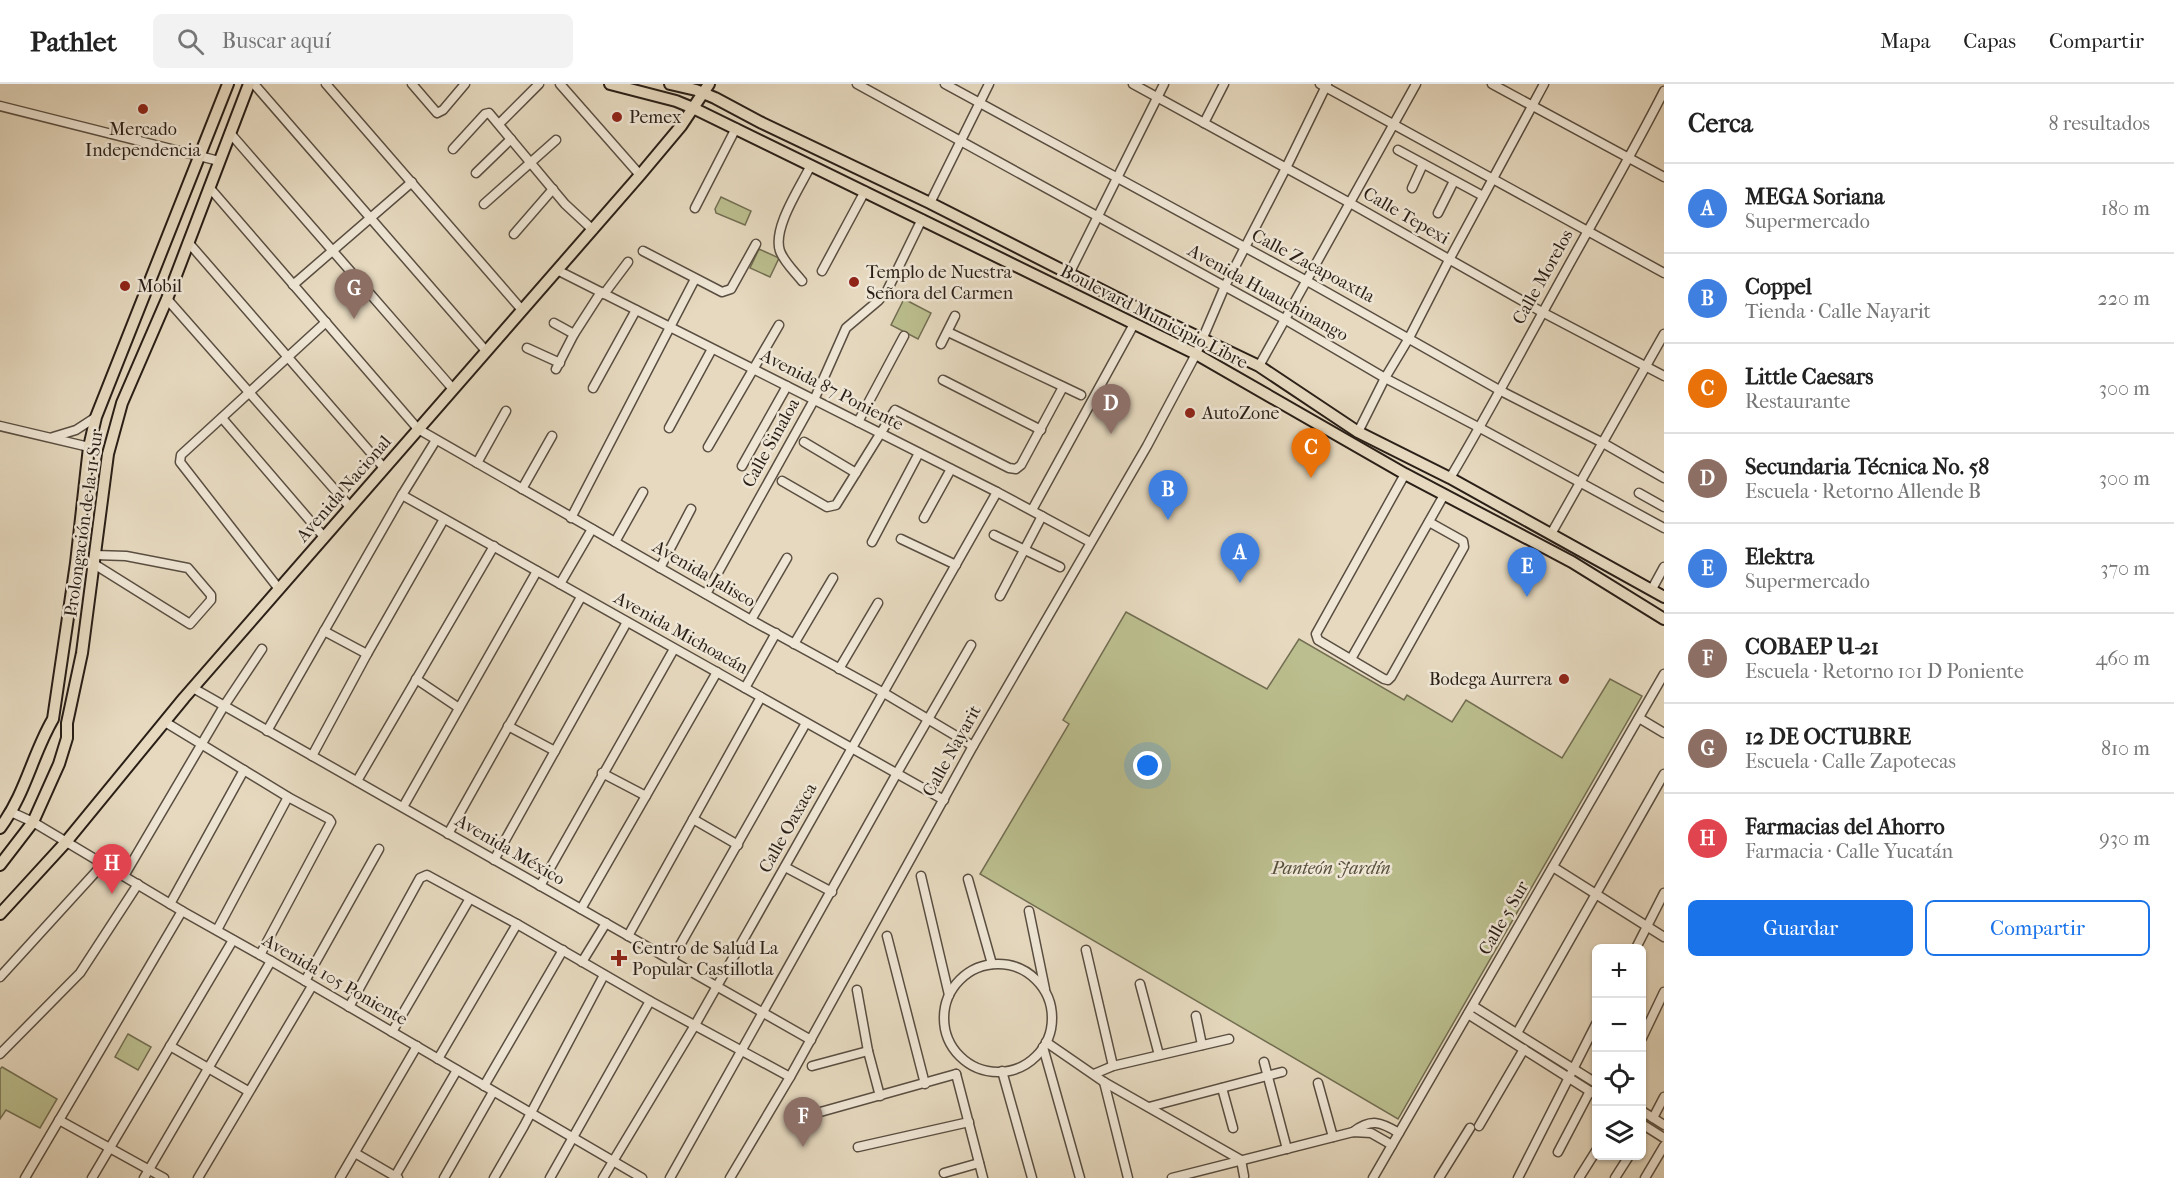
<!DOCTYPE html>
<html lang="es">
<head>
<meta charset="utf-8">
<style>
  :root { --surface:#fff; --page:#f2f2f2; --text:#222; --muted:#767676; --line:#e0e0e0; --accent:#1a73e8 }
  body { margin:0; font-family:"IM FELL French Canon",serif; background:var(--page); color:var(--text) }
  .controls { position:absolute; right:18px; bottom:18px; display:grid; overflow:hidden; border-radius:9px; box-shadow:0 2px 4px #0004 }
  .controls button { width:54px; height:54px; display:grid; place-items:center; padding:0; border:0; border-bottom:2px solid var(--line); background:var(--surface); color:var(--text); font:30px sans-serif }
  .you { position:absolute; left:1148px; top:682px; width:21px; height:21px; margin:-15px; border:4px solid #fff; border-radius:50%; background:#1a73e8; box-shadow:0 0 0 9px #1a73e833 }
  .badge { display:grid; place-items:center; width:39px; height:39px; border-radius:50%; background:var(--accent); color:#fff; font-size:20px; font-weight:700 }
  .pin { position:absolute; translate:-50% -50px; filter:drop-shadow(0 2px 3px #0008) }
  .pin::after { content:''; position:absolute; top:32px; width:21px; height:18px; background:inherit; clip-path:polygon(0 0,100% 0,50% 100%) }
  .list { margin:0; padding:0; list-style:none }
  h2 { display:flex; justify-content:space-between; align-items:center; height:78px; margin:0; padding:0 24px; font-size:26px }
  h2 small { font-size:20px; font-weight:400; color:var(--muted) }
  .list li { display:grid; grid-template-columns:39px 1fr auto; gap:18px; align-items:center; box-sizing:border-box; height:90px; padding:0 24px; border-top:2px solid var(--line) }
  .list b { display:block; font-size:22px; white-space:nowrap }
  .list p { margin:0; font-size:20px; white-space:nowrap; color:var(--muted) }
  .list em { font-size:20px; font-style:normal; color:var(--muted) }
  .actions { display:flex; gap:12px; padding:18px 24px }
  .actions a { flex:1; padding:14px 0; border:2px solid var(--accent); border-radius:9px; text-align:center; font-size:21px; color:var(--accent) }
  .actions .main { background:var(--accent); color:#fff }
  .icon { flex:none; width:33px; height:33px; fill:none; stroke:currentColor; stroke-width:2; stroke-linecap:round; stroke-linejoin:round }
  .map { position:relative; flex:none; width:1664px; height:1094px; overflow:hidden }
  header { display:flex; align-items:center; gap:36px; box-sizing:border-box; height:84px; padding:0 30px; background:var(--surface); border-bottom:2px solid var(--line) }
  header strong { font-size:28px }
  nav { display:flex; gap:33px; margin-inline-start:auto; font-size:21px }
  .search { width:420px; height:54px; background:var(--page); display:flex; align-items:center; gap:15px; box-sizing:border-box; padding:0 21px; border-radius:9px; color:var(--muted); font-size:22px }
  main { display:flex }
  aside { flex:1; background:var(--surface) }
  .map>svg:first-child { display:block }
</style>
</head>
<body>
<header>
<strong>Pathlet</strong>
<div class="search"><svg class="icon" aria-label="search" viewBox="0 0 24 24"><circle cx="10" cy="10" r="6"/><path d="M15 15l6 6"/></svg>Buscar aquí</div>
<nav><a>Mapa</a><a>Capas</a><a>Compartir</a></nav>
</header>
<main>
<div class="map">
<svg width="1664" height="1094" viewBox="0 0 1664 1094">
  <rect width="100%" height="100%" fill="#e6d9bf"/>
  <filter id="stains"><feTurbulence type="fractalNoise" baseFrequency=".00333" numOctaves="4"/><feColorMatrix values="0 0 0 0 .2 0 0 0 0 .09 0 0 0 0 .02 0 0 0 .5 -.17"/></filter>
  <radialGradient id="worn" r=".72"><stop offset=".6" stop-color="#630" stop-opacity="0"/><stop offset="1" stop-color="#630" stop-opacity=".3"/></radialGradient>
  <g fill="#bbbe8e" stroke="#726e52" stroke-width="1.5">
    <polygon points="721,113 751,127 745,141 716,129 715,125"/>
    <polygon points="759,165 779,174 770,193 750,184"/>
    <polygon points="904,215 931,229 918,255 891,241"/>
    <polygon points="1126,528 1267,605 1299,555 1404,616 1407,611 1452,638 1466,616 1562,674 1610,595 1642,612 1398,1035 980,790 1069,640 1063,636"/>
    <polygon points="128,950 151,963 138,986 115,973"/>
    <polygon points="2,983 57,1015 40,1044 6,1026 0,1035 0,985"/>
  </g>
  <g fill="none" stroke-linecap="round" stroke-linejoin="round">
    <defs>
      <g id="minor">
        <polyline points="254,0 486,267"/>
        <polyline points="326,0 522,226"/>
        <polyline points="412,0 437,29 443,26 465,0"/>
        <polyline points="560,0 640,91"/>
        <polyline points="857,0 1286,236 1385,294 1480,344 1664,444"/>
        <polyline points="945,0 1307,197 1501,307 1603,359 1664,394"/>
        <polyline points="1133,0 1350,119 1542,228 1664,292"/>
        <polyline points="1320,0 1664,189"/>
        <polyline points="1492,0 1664,93"/>
        <polyline points="0,22 219,77"/>
        <polyline points="1204,39 1224,0"/>
        <polyline points="499,40 539,0"/>
        <polyline points="230,49 453,305"/>
        <polyline points="453,65 485,30 489,29 565,120 593,146"/>
        <polyline points="1398,66 1483,112"/>
        <polyline points="476,89 511,55"/>
        <polyline points="209,103 418,345 751,536 884,609 973,662"/>
        <polyline points="1412,104 1423,80"/>
        <polyline points="930,119 989,0"/>
        <polyline points="484,120 556,56"/>
        <polyline points="695,124 736,44"/>
        <polyline points="1438,129 1454,97"/>
        <polyline points="514,150 553,105"/>
        <polyline points="188,158 384,384"/>
        <polyline points="643,167 722,208 731,205 756,160"/>
        <polyline points="557,186 997,408 1090,458"/>
        <polyline points="822,187 865,107"/>
        <polyline points="1069,190 1164,0"/>
        <path d="M802,197c-7,-9 -18,-19 -22,-30 -8,-23 21,-65 31,-86"/>
        <polyline points="293,201 412,98"/>
        <polyline points="604,210 628,178"/>
        <polyline points="167,215 350,423"/>
        <polyline points="554,239 574,250"/>
        <polyline points="948,248 1081,311"/>
        <polyline points="941,260 955,232"/>
        <polyline points="527,264 560,279"/>
        <polyline points="1259,282 1416,0"/>
        <polyline points="556,285 574,250 601,208"/>
        <polyline points="943,296 1041,346"/>
        <polyline points="593,304 636,226"/>
        <polyline points="222,334 324,453"/>
        <polyline points="858,338 904,252"/>
        <polyline points="0,342 89,363"/>
        <polyline points="669,344 712,265"/>
        <polyline points="1358,348 1385,294 1409,254 1449,176 1544,0"/>
        <polyline points="53,353 76,346 96,333"/>
        <polyline points="804,358 856,389"/>
        <polyline points="708,363 779,241"/>
        <polyline points="477,379 506,327"/>
        <polyline points="742,382 787,302"/>
        <polyline points="1405,390 1316,550 1318,556 1384,595 1388,596 1391,593 1464,463 1463,457 1429,438"/>
        <path d="M1450,394c38,-64 73,-130 109,-195 35,-64 72,-127 105,-192"/>
        <polyline points="782,397 827,423 836,421 895,326 1009,384 1016,385 1021,381 1063,303"/>
        <polyline points="522,405 552,352"/>
        <polyline points="1639,409 1664,423"/>
        <polyline points="402,411 944,716"/>
        <polyline points="1032,426 1134,240"/>
        <polyline points="571,434 695,195"/>
        <polyline points="924,434 951,385"/>
        <polyline points="1551,450 1664,250"/>
        <polyline points="994,451 1060,483"/>
        <polyline points="901,455 956,481"/>
        <polyline points="615,458 643,408"/>
        <polyline points="872,458 919,369"/>
        <polyline points="94,480 190,540 211,516 211,511 188,484 126,472 95,471"/>
        <polyline points="660,484 691,425"/>
        <polyline points="560,500 592,445"/>
        <polyline points="279,505 180,378 181,371 326,238"/>
        <polyline points="1652,505 1664,483"/>
        <polyline points="706,510 814,316 846,244 878,217 887,207 922,135"/>
        <polyline points="1000,512 1042,432"/>
        <polyline points="751,536 787,474"/>
        <polyline points="324,547 367,570"/>
        <polyline points="794,560 833,494"/>
        <polyline points="1351,575 1444,411"/>
        <polyline points="839,585 878,519"/>
        <polyline points="416,595 459,624"/>
        <polyline points="193,604 811,956"/>
        <polyline points="745,604 776,549"/>
        <polyline points="1639,634 1664,649"/>
        <polyline points="165,638 288,713 329,735 331,738 260,871"/>
        <polyline points="508,642 555,667"/>
        <polyline points="267,647 402,411 436,356"/>
        <polyline points="312,672 367,570 444,435"/>
        <polyline points="602,689 646,712"/>
        <polyline points="357,697 494,462"/>
        <polyline points="403,723 537,487"/>
        <polyline points="11,728 33,738 182,827 271,877 642,1094"/>
        <polyline points="693,735 738,761"/>
        <polyline points="448,750 581,513"/>
        <polyline points="494,776 627,538"/>
        <polyline points="785,783 832,808"/>
        <polyline points="1553,783 1664,853"/>
        <polyline points="124,792 224,622 262,565"/>
        <polyline points="921,792 949,911"/>
        <polyline points="968,795 992,880"/>
        <polyline points="540,802 674,565"/>
        <polyline points="170,820 244,686"/>
        <polyline points="581,825 717,588"/>
        <polyline points="1029,827 1045,905"/>
        <polyline points="217,846 288,713"/>
        <polyline points="628,852 761,613"/>
        <polyline points="887,852 925,1000"/>
        <polyline points="1636,864 1664,809"/>
        <polyline points="1086,866 1113,982"/>
        <polyline points="671,877 806,639"/>
        <polyline points="582,878 606,839"/>
        <circle cx="998" cy="934" r="54"/>
        <polyline points="0,893 103,780"/>
        <polyline points="305,897 379,765"/>
        <polyline points="1140,900 1159,971"/>
        <polyline points="857,906 868,967 880,1012"/>
        <polyline points="1473,922 1596,999"/>
        <polyline points="349,923 420,794 427,791 517,840 650,917 790,993"/>
        <polyline points="1468,930 1596,1011"/>
        <polyline points="1196,932 1202,961"/>
        <polyline points="392,948 469,816"/>
        <polyline points="1517,949 1664,690"/>
        <polyline points="1642,954 1664,908"/>
        <polyline points="1046,958 1104,998 1241,1076 1244,1092"/>
        <polyline points="170,962 248,1007"/>
        <polyline points="1043,963 1080,1094"/>
        <polyline points="0,970 80,889 138,800"/>
        <polyline points="438,975 517,840"/>
        <polyline points="1264,978 1287,1065"/>
        <polyline points="812,982 868,967"/>
        <polyline points="1002,987 1032,1094"/>
        <polyline points="956,990 983,1094"/>
        <polyline points="1094,990 1113,982 1229,955"/>
        <polyline points="1104,998 1128,1094"/>
        <polyline points="1318,999 1333,1053"/>
        <polyline points="484,1002 563,866"/>
        <polyline points="1222,1004 1233,1044"/>
        <polyline points="1149,1023 1282,988"/>
        <polyline points="1642,1027 1664,1041"/>
        <polyline points="806,1032 956,990"/>
        <polyline points="1653,1034 1664,1013"/>
        <polyline points="59,1036 164,1094"/>
        <polyline points="1642,1040 1664,1054"/>
        <polyline points="1479,1042 1524,965"/>
        <path d="M1353,1048c18,-14 28,-10 46,1"/>
        <polyline points="858,1063 969,1038"/>
        <polyline points="1558,1068 1590,1007"/>
        <polyline points="355,1069 398,1094"/>
        <polyline points="944,1089 979,1079"/>
        <polyline points="25,1094 182,827"/>
        <polyline points="92,1094 233,856"/>
        <polyline points="144,1094 271,877"/>
        <polyline points="198,1094 312,902"/>
        <polyline points="340,1094 417,962"/>
        <polyline points="394,1094 457,986"/>
        <polyline points="444,1094 493,1008"/>
        <polyline points="494,1094 524,1042 604,891"/>
        <polyline points="550,1094 650,917"/>
        <polyline points="603,1094 695,941 997,408"/>
        <polyline points="670,1094 897,689 971,561"/>
        <polyline points="730,1094 790,993 973,662 1147,362 1196,270 1225,202 1286,84 1327,0"/>
        <polyline points="1172,1094 1353,1048 1371,1049 1392,1061"/>
        <polyline points="1373,1094 1664,590"/>
        <polyline points="1439,1094 1470,1044"/>
        <polyline points="1518,1094 1596,940"/>
        <polyline points="1579,1094 1596,1067"/>
        <polyline points="1615,1094 1629,1072"/>
        <polyline points="1645,1094 1664,1062"/>
      </g>
      <g id="major">
        <polyline points="610,0 676,17 693,24 1196,270 1405,390 1572,478 1664,535"/>
        <polyline points="670,0 696,6 715,14 762,39 930,119 1123,217 1259,282 1358,348 1450,394 1664,513"/>
        <path d="M0,744c26,-35 32,-73 53,-109l23,-156 13,-116 7,-30 132,-333"/>
        <polyline points="0,781 33,738 59,680 67,654 67,639 82,569 108,370 122,319 167,215 249,0"/>
        <polyline points="0,830 66,758 184,614 640,91 681,42 709,0"/>
      </g>
    </defs>
    <use href="#minor" stroke="#594e41" stroke-width="11"/>
    <use href="#major" stroke="#2a1f17" stroke-width="14"/>
    <use href="#minor" stroke="#efe6d5" stroke-width="8"/>
    <use href="#major" stroke="#e6d9bf" stroke-width="10"/>
  </g>
  <g fill="#8f2418" stroke="#efe6d5" stroke-width="2">
    <circle cx="143" cy="25" r="6"/>
    <circle cx="617" cy="33" r="6"/>
    <circle cx="854" cy="198" r="6"/>
    <circle cx="125" cy="202" r="6"/>
    <circle cx="1190" cy="329" r="6"/>
    <circle cx="1564" cy="595" r="6"/>
    <path d="M616 865h6v6h6v6h-6v6h-6v-6h-6v-6h6z"/>
  </g>
  <g text-anchor="middle" dominant-baseline="central" stroke-width="5" stroke-linejoin="round" paint-order="stroke">
    <g font-size="18" fill="#2a1f17" stroke="#efe6d5" text-anchor="start">
      <text x="629" y="33">Pemex</text>
      <text x="143" y="45" text-anchor="middle">Mercado<tspan x="143" dy="21">Independencia</tspan></text>
      <text x="866" y="188">Templo de Nuestra<tspan x="866" dy="21">Señora del Carmen</tspan></text>
      <text x="137" y="202">Mobil</text>
      <text x="1202" y="329">AutoZone</text>
      <text x="1552" y="595" text-anchor="end">Bodega Aurrera</text>
      <text x="632" y="864">Centro de Salud La<tspan x="632" dy="21">Popular Castillotla</tspan></text>
    </g>
    <g font-size="18" fill="#2a1f17" stroke="#efe6d5">
      <text transform="translate(1406 132) rotate(30)">Calle Tepexi</text>
      <text transform="translate(1313 182) rotate(28)">Calle Zacapoaxtla</text>
      <text transform="translate(1543 193) rotate(-61)">Calle Morelos</text>
      <text transform="translate(1268 209) rotate(29)">Avenida Huauchinango</text>
      <text transform="translate(1154 233) rotate(27)">Boulevard Municipio Libre</text>
      <text transform="translate(832 306) rotate(27)">Avenida 87 Poniente</text>
      <text transform="translate(771 359) rotate(-61)">Calle Sinaloa</text>
      <text transform="translate(344 405) rotate(-49)">Avenida Nacional</text>
      <text transform="translate(84 439) rotate(-82)">Prolongación de la 11 Sur</text>
      <text transform="translate(704 490) rotate(30)">Avenida Jalisco</text>
      <text transform="translate(681 549) rotate(29)">Avenida Michoacán</text>
      <text transform="translate(952 667) rotate(-61)">Calle Nayarit</text>
      <text transform="translate(788 744) rotate(-61)">Calle Oaxaca</text>
      <text transform="translate(510 766) rotate(30)">Avenida México</text>
      <text transform="translate(1504 834) rotate(-60)">Calle 5 Sur</text>
      <text transform="translate(335 896) rotate(30)">Avenida 105 Poniente</text>
    </g>
    <g font-size="18" font-style="italic" fill="#564f3b" stroke="#efe6d5">
      <text x="1331" y="784">Panteón Jardín</text>
    </g>
  </g>
  <rect width="100%" height="100%" filter="url(#stains)"/>
  <rect width="100%" height="100%" fill="url(#worn)"/>
</svg>
<div class="controls">
<button>+</button>
<button>−</button>
<button><svg class="icon" aria-label="locate" viewBox="0 0 24 24"><circle cx="12" cy="12" r="6"/><path d="M12 2v4M12 18v4M2 12h4M18 12h4"/></svg></button>
<button><svg class="icon" aria-label="layers" viewBox="0 0 24 24"><path d="M12 4l9 5-9 5-9-5zM3 14l9 5 9-5"/></svg></button>
</div>
<div class="you"></div>
<div class="pin badge" style="left:1240px;top:499px;background:#3f7fe0">A</div>
<div class="pin badge" style="left:1168px;top:436px;background:#3f7fe0">B</div>
<div class="pin badge" style="left:1311px;top:394px;background:#e8710a">C</div>
<div class="pin badge" style="left:1111px;top:350px;background:#8d6e63">D</div>
<div class="pin badge" style="left:1527px;top:513px;background:#3f7fe0">E</div>
<div class="pin badge" style="left:803px;top:1063px;background:#8d6e63">F</div>
<div class="pin badge" style="left:354px;top:235px;background:#8d6e63">G</div>
<div class="pin badge" style="left:112px;top:810px;background:#e0444e">H</div>
</div>
<aside>
<h2>Cerca<small>8 resultados</small></h2>
<ul class="list">
<li><span class="badge" style="background:#3f7fe0">A</span><div><b>MEGA Soriana</b><p>Supermercado</p></div><em>180 m</em></li>
<li><span class="badge" style="background:#3f7fe0">B</span><div><b>Coppel</b><p>Tienda · Calle Nayarit</p></div><em>220 m</em></li>
<li><span class="badge" style="background:#e8710a">C</span><div><b>Little Caesars</b><p>Restaurante</p></div><em>300 m</em></li>
<li><span class="badge" style="background:#8d6e63">D</span><div><b>Secundaria Técnica No. 58</b><p>Escuela · Retorno Allende B</p></div><em>300 m</em></li>
<li><span class="badge" style="background:#3f7fe0">E</span><div><b>Elektra</b><p>Supermercado</p></div><em>370 m</em></li>
<li><span class="badge" style="background:#8d6e63">F</span><div><b>COBAEP U-21</b><p>Escuela · Retorno 101 D Poniente</p></div><em>460 m</em></li>
<li><span class="badge" style="background:#8d6e63">G</span><div><b>12 DE OCTUBRE</b><p>Escuela · Calle Zapotecas</p></div><em>810 m</em></li>
<li><span class="badge" style="background:#e0444e">H</span><div><b>Farmacias del Ahorro</b><p>Farmacia · Calle Yucatán</p></div><em>930 m</em></li>
</ul>
<div class="actions"><a class="main">Guardar</a><a>Compartir</a></div>
</aside>
</main>
</body>
</html>
